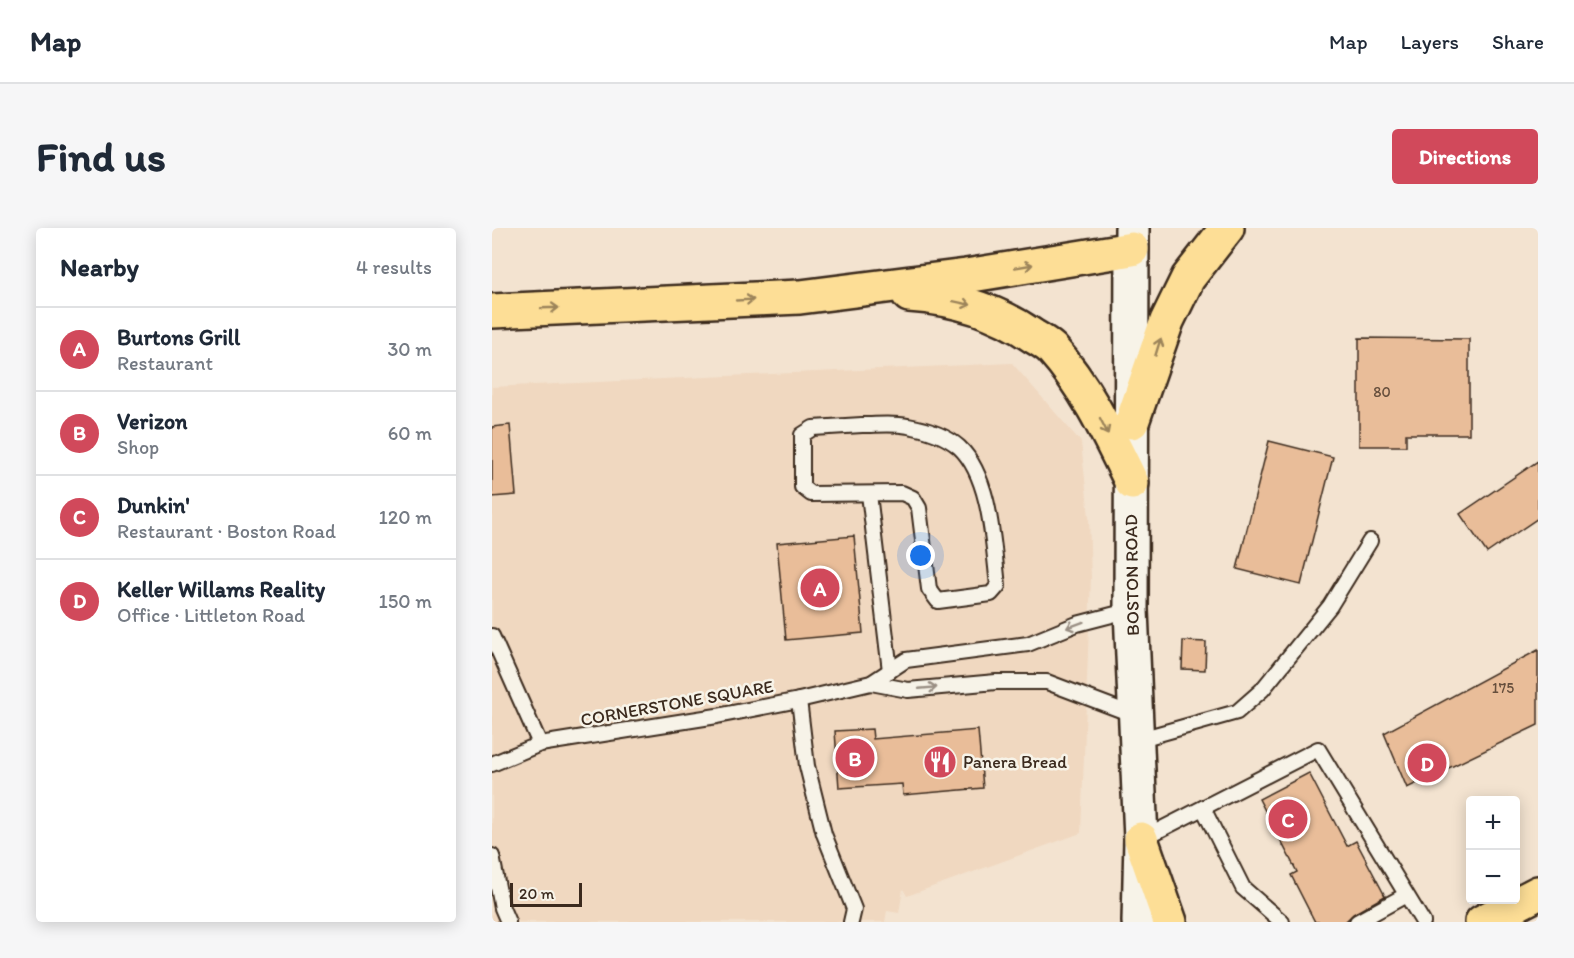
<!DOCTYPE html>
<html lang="en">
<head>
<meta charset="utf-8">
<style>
  :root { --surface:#fff; --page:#f6f6f7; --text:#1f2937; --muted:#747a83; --line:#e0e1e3; --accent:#d1495b }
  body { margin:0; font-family:Itim,sans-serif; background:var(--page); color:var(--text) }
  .controls { position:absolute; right:18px; bottom:18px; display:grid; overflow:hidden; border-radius:6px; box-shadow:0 3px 15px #0003 }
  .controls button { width:54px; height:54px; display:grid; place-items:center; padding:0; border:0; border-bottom:2px solid var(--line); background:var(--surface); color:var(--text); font:30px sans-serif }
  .scale { position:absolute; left:18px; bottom:15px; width:72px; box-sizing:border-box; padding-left:6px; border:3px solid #3b2a1e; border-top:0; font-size:16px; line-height:21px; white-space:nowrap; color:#3b2a1e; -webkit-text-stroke:4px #f7f3e8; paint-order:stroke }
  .you { position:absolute; left:429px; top:328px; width:21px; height:21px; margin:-15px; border:4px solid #fff; border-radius:50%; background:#1a73e8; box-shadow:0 0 0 9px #1a73e833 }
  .badge { display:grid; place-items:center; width:39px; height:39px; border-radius:50%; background:var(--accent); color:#fff; font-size:20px; font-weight:700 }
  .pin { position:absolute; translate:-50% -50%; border:3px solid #fff; box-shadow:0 2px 6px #0006 }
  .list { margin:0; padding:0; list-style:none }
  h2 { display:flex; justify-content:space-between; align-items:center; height:78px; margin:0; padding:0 24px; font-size:26px }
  h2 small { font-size:20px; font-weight:400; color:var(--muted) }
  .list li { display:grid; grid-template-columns:39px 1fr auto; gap:18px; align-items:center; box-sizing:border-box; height:84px; padding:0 24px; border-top:2px solid var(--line) }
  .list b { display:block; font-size:22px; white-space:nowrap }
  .list p { margin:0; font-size:20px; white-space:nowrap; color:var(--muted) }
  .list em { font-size:20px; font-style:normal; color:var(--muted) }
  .map { position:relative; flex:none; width:1046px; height:694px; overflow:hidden; border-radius:6px }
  header { display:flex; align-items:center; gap:36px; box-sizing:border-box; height:84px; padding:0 30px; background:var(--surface); border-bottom:2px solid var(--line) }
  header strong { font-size:28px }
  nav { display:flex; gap:33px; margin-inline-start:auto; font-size:21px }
  .intro { display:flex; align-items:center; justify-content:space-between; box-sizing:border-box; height:144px; padding:0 36px }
  h1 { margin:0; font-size:42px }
  .button { padding:15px 27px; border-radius:6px; background:var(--accent); color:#fff; font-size:21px; font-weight:700 }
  main { display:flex; gap:36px; padding:0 36px }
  aside { flex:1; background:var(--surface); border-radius:6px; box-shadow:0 3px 15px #0003 }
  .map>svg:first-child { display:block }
</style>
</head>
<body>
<header>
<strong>Map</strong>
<nav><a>Map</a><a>Layers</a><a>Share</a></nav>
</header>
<div class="intro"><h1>Find us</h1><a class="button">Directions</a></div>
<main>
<aside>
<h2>Nearby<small>4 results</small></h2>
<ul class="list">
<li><span class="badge">A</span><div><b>Burtons Grill</b><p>Restaurant</p></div><em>30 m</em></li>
<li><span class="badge">B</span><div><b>Verizon</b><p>Shop</p></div><em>60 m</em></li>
<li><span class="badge">C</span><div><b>Dunkin'</b><p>Restaurant · Boston Road</p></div><em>120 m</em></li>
<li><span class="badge">D</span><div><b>Keller Willams Reality</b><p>Office · Littleton Road</p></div><em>150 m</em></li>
</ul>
</aside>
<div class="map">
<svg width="1046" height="694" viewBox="0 0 1046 694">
  <rect width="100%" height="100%" fill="#f3e3d0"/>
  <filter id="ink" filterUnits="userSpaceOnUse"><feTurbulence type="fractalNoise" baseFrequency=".0167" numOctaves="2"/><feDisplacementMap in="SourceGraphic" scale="12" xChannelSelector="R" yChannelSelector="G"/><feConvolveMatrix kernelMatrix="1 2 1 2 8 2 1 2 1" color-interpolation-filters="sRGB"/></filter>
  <g filter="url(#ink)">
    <polygon fill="#f0d8c0" points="520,135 589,214 597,289 599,350 589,605 415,668 411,661 407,685 395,683 393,694 0,694 0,159"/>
    <g fill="#e9bd99" stroke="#3b2a1e" stroke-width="1.5">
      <polygon points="867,110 977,111 977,206 914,206 914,218 867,218"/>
      <polygon points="18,197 24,267 0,269 0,199"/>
      <polygon points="777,213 841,229 809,357 745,341"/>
      <polygon points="1046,233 1046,290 995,325 968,286"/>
      <polygon points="362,308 371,405 294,412 285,315"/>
      <polygon points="691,413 714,414 713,442 690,441"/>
      <polygon points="1046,422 1046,497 915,560 892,505"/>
      <polygon points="380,501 381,511 486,502 491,560 411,567 410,556 347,560 343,503"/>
      <polygon points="817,545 855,618 864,613 893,668 861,686 853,694 823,694 799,647 805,644 767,571"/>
    </g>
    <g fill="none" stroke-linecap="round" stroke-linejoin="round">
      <defs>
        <g id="service">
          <path d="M370,197c15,0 32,-2 46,1 17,3 37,9 51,21 32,30 34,97 39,139l-7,8 -53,7 -9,-12 -10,-81 -6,-10 -11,-5 -91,1 -9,-7v-52l11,-7z"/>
          <polyline points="377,266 398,443"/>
          <polyline points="0,408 48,516"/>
          <polyline points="379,455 416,462 504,454 555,454 642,487"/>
          <polyline points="307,472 315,538 332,606 362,681 359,694"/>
          <polyline points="645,512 745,484 770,462 838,378 878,313"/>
          <polyline points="0,536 48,516 225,488 307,472 379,455 414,432 536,416 585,396 639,382"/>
          <polyline points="711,580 751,660 790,694"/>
          <polyline points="650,611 826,521 931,694"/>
          <polyline points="0,628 10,680 16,694"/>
          <polyline points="865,694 914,667"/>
        </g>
        <polyline id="secondary" points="640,0 639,382 649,611 647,694"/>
        <g id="primary">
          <polyline points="649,611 678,694"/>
          <polyline points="990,694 1046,665"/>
        </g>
        <g id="motorway">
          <path d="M417,67c45,3 87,15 124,41 7,4 14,8 19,13 35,39 57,87 80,134"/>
          <polyline points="0,83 308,69 474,48 640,21"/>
          <polyline points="640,194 675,93 696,50 735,0"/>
        </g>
      </defs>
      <use href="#service" stroke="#3b2a1e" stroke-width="18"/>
      <use href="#secondary" stroke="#3b2a1e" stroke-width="38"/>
      <use href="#primary" stroke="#3b2a1e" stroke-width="38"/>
      <use href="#motorway" stroke="#3b2a1e" stroke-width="38"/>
      <use href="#service" stroke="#f7f3e8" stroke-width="14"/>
      <use href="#secondary" stroke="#f7f3e8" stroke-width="33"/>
      <use href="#primary" stroke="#fdde96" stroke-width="33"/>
      <use href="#motorway" stroke="#fdde96" stroke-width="33"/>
    </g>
    <defs><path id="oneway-shaft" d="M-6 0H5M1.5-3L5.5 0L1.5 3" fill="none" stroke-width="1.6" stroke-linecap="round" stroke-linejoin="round" transform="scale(1.5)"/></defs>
    <g stroke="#9c845a">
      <use href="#oneway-shaft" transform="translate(532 38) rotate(-10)"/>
      <use href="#oneway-shaft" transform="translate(253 72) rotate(-3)"/>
      <use href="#oneway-shaft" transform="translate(470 75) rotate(12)"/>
      <use href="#oneway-shaft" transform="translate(58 80) rotate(-2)"/>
      <use href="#oneway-shaft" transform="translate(666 119) rotate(-73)"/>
      <use href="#oneway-shaft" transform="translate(612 198) rotate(63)"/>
    </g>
    <g stroke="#998e83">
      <use href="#oneway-shaft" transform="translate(583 397) rotate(160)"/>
      <use href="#oneway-shaft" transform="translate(436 460) rotate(-5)"/>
    </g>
  </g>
  <defs>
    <symbol id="restaurant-disc" viewBox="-11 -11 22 22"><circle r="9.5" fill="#d1495b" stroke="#f7f3e8"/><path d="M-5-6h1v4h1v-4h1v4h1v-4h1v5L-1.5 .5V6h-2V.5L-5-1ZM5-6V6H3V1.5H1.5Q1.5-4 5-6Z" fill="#fff"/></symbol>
  </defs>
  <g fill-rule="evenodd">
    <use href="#restaurant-disc" x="429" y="515" width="38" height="38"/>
  </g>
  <g text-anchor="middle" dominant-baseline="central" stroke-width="5" stroke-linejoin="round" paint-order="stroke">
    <g font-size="15" fill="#664f3d">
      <text x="890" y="164">80</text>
      <text x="1011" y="460">175</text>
    </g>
    <g font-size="18" fill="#3b2a1e" stroke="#f7f3e8">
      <text transform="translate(640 347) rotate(-91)">BOSTON ROAD</text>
      <text transform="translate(185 475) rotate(-10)">CORNERSTONE SQUARE</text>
    </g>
    <g font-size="18" fill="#3b2a1e" stroke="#f7f3e8" text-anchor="start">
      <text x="471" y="534">Panera Bread</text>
    </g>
  </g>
</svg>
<div class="controls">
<button>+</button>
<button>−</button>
</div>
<div class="scale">20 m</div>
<div class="you"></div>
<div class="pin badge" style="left:328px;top:360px">A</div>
<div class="pin badge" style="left:363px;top:530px">B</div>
<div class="pin badge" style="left:796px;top:591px">C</div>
<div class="pin badge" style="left:935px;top:535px">D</div>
</div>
</main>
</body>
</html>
